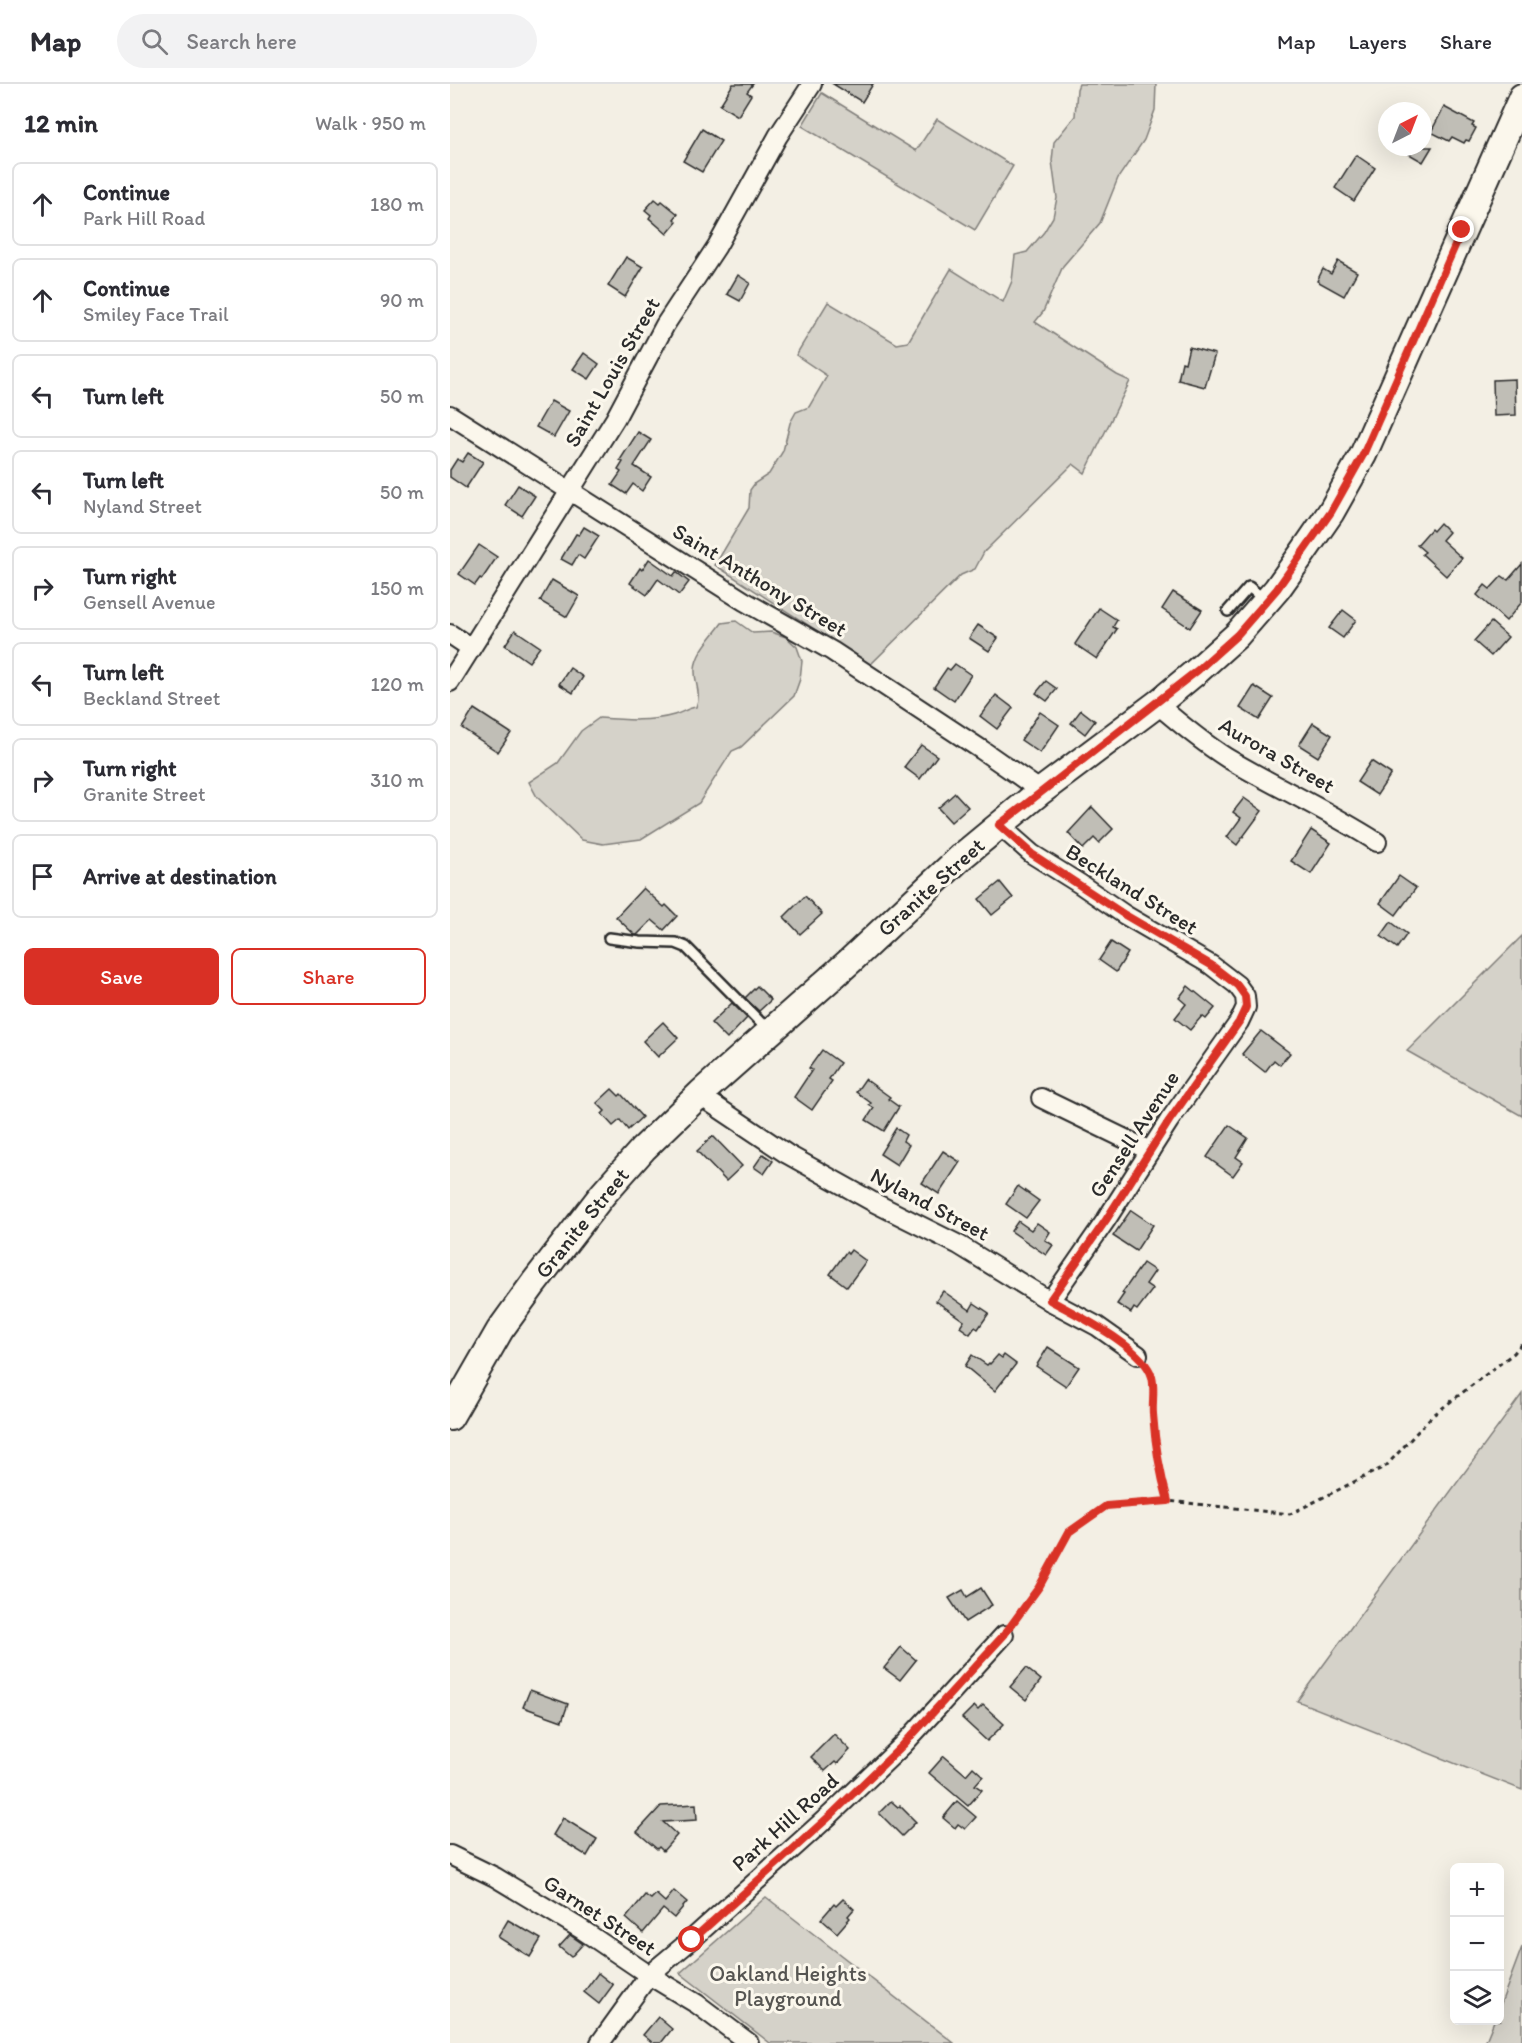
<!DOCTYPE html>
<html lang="en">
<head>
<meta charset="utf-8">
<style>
  :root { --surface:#fff; --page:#f2f2f3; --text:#2b2b33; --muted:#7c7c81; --line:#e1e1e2; --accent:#d93025 }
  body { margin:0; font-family:Itim,sans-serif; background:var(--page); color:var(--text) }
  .controls { position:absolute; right:18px; bottom:18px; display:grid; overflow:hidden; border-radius:9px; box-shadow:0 6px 24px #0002 }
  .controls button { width:54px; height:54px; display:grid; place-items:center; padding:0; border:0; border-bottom:2px solid var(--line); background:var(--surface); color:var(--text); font:30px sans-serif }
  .compass { position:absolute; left:928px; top:18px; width:54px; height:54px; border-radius:50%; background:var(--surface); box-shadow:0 6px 24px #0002; rotate:42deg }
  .stop { position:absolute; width:18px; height:18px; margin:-14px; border:4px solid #d93025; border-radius:50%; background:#fff }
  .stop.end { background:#d93025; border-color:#fff; box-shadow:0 2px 6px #0008 }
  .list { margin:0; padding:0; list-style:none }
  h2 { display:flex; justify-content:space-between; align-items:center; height:78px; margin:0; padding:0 24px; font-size:26px }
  h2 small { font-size:20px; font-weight:400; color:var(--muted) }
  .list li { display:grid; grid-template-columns:39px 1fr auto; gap:18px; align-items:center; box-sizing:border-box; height:84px; margin:0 12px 12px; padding:0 12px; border:2px solid var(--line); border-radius:9px }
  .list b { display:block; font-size:22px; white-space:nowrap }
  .list p { margin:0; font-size:20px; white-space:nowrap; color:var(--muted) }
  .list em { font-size:20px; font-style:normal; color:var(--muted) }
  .actions { display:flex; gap:12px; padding:18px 24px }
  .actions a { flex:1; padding:14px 0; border:2px solid var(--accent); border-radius:9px; text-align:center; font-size:21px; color:var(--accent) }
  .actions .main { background:var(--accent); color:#fff }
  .icon { flex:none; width:33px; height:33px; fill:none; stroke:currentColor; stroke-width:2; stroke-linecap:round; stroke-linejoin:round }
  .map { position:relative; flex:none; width:1072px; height:1959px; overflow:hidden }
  header { display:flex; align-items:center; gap:36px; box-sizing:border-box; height:84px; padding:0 30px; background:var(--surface); border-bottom:2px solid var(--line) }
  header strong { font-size:28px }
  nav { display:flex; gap:33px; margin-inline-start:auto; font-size:21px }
  .search { width:420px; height:54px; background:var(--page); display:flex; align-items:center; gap:15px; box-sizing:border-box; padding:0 21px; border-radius:33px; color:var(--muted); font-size:22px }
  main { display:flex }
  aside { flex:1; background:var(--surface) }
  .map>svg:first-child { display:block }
</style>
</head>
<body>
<header>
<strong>Map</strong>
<div class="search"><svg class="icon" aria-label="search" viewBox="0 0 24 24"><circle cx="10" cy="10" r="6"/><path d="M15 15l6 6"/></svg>Search here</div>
<nav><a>Map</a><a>Layers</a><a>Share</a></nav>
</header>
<main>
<aside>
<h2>12 min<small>Walk · 950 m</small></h2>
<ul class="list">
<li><svg class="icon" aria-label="ahead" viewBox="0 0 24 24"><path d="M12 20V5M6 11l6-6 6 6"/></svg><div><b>Continue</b><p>Park Hill Road</p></div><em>180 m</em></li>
<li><svg class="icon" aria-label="ahead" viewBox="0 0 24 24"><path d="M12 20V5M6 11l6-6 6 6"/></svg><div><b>Continue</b><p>Smiley Face Trail</p></div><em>90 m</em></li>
<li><svg class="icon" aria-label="left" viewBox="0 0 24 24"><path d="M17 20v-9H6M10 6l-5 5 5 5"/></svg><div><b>Turn left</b></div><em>50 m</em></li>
<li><svg class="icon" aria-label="left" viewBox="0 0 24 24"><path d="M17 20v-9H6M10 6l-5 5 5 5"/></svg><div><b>Turn left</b><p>Nyland Street</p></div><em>50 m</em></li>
<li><svg class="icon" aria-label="right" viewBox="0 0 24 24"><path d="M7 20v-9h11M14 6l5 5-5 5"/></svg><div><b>Turn right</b><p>Gensell Avenue</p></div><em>150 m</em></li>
<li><svg class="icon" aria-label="left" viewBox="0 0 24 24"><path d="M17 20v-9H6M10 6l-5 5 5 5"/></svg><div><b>Turn left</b><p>Beckland Street</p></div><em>120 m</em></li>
<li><svg class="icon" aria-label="right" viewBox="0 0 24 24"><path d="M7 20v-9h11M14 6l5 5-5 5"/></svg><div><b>Turn right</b><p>Granite Street</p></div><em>310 m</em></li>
<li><svg class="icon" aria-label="arrive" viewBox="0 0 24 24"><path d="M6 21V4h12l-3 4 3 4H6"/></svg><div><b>Arrive at destination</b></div></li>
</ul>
<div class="actions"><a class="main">Save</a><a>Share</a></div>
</aside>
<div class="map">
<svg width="1072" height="1959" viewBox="0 0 1072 1959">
  <rect width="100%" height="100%" fill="#f3efe4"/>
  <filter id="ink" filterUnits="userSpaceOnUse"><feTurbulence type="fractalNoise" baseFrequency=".0167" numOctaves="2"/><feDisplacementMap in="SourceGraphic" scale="12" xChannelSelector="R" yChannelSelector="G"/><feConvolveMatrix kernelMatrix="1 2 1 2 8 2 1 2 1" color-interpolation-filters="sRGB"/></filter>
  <g filter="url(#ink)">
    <g fill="#d5d2c9" stroke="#807e7a" stroke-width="1.5">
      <polygon points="629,0 706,0 705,26 694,56 668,94 650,139 613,182 593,228 585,238 667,291 680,297 635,389 623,380 534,468 525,485 511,491 420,581 265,481 299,424 300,406 305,399 319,390 333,367 340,339 346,328 359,323 377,292 346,271 378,218 447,260 458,258 501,185 553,218 562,197 565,171 577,168 594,148 603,133 607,114 602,77 604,58 625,32 627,5"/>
      <polygon points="372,9 466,67 487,35 563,82 525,146 352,42"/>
      <path d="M286,537l17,12 18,-1 15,5 11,10 5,14 -2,18 -6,17 -53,51 -9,4 -33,52 -58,36 -38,5 -21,-4 -45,-43 -8,-15 29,-19 23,-32 18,-13c26,2 51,4 75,-3 8,-2 14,-7 22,-8 6,-15 -2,-24 -1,-38 1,-17 18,-33 27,-46z"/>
      <polygon points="1072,852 1072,1032 957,967"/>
      <polygon points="1072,1310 1072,1706 847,1617"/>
      <polygon points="316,1813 504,1959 320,1959 230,1889"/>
      <polygon points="1072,1863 1072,1959 1035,1959 1044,1937 1050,1936 1050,1922"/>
    </g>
    <g fill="#c0beb6" stroke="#2b2b2b" stroke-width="1.5">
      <polygon points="283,0 303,0 297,8 301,11 288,32 270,21"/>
      <polygon points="383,0 423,0 412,18"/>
      <polygon points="994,23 1024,39 1022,42 1026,44 1019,57 1016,56 1014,59 1002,53 999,57 981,48"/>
      <polygon points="252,45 271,57 252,88 233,77"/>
      <polygon points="947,63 982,63 973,78"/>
      <polygon points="906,71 925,84 904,117 885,104"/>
      <polygon points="205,115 210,119 212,117 228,130 224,135 227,138 217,150 199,134 201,131 195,126"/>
      <polygon points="176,173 193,183 175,213 158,202"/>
      <polygon points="888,177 907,188 894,212 867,197 873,185 881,190"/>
      <polygon points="288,191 300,199 290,217 277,210"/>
      <polygon points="739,263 765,270 755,303 728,296 732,278 735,279"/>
      <polygon points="134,269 149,280 139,295 123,285"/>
      <polygon points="1065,295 1066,331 1044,332 1043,296"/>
      <polygon points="101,317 119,327 104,353 86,343"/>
      <polygon points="188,348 201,356 184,382 201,393 192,407 183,400 176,410 162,401 171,388 168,386 173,378 170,376"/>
      <polygon points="18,369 33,378 16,404 0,393 0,386 7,375 12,378"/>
      <polygon points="68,401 85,412 72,432 55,421"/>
      <polygon points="990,439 999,448 992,456 1012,474 996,492 972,470 975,468 967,461 981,445 983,447"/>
      <polygon points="134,443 149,452 134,475 128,471 122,481 111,475 126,450 129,451"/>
      <polygon points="29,461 47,473 32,495 30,494 25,501 9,490"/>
      <polygon points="199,475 223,492 226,488 239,498 229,511 208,495 197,511 180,499 190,484 192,486"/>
      <polygon points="1072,480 1072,518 1056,537 1027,511 1035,501 1040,505 1052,492 1058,496"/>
      <polygon points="102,496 129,512 117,533 90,517"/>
      <polygon points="723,508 752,526 740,544 712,525"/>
      <polygon points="649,524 667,536 663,543 667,545 647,575 625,560"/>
      <polygon points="893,526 906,536 893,554 879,544"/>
      <polygon points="1041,538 1058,553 1041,572 1024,557"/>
      <polygon points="528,541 548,554 539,567 519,554"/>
      <polygon points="65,546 90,563 79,578 55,561"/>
      <polygon points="505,580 521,591 504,617 484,603 497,584 500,586"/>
      <polygon points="120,584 133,593 123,609 109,600"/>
      <polygon points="596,597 607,605 597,617 586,609"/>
      <polygon points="804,602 823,614 809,636 790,624"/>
      <polygon points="546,611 563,624 547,645 530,632"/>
      <polygon points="24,625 61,649 48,668 12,644"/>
      <polygon points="631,626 645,637 635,650 621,639"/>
      <polygon points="590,628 609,641 590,669 571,656"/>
      <polygon points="863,639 882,651 868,673 849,661"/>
      <polygon points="471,661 487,672 470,695 454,683"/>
      <polygon points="921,677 941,690 927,711 907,698"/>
      <polygon points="505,709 518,723 501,738 488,724"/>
      <polygon points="794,714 812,727 787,761 777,753 791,734 783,728"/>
      <polygon points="642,723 663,745 649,759 644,754 633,765 618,749"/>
      <polygon points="861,746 881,759 861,790 841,777"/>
      <polygon points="949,792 966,804 946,831 930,819"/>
      <polygon points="550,798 563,814 542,831 529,815"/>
      <polygon points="193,804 214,823 216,821 227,832 214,846 202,836 187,851 185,851 166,833"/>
      <polygon points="355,812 372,830 350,850 334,833"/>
      <polygon points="941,838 957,850 947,864 931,852"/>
      <polygon points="661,858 678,869 666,888 649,876"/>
      <polygon points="307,902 321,916 309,927 295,914"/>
      <polygon points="738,902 765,924 756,935 752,932 740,946 725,934 736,920 729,914"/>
      <polygon points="282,919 297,934 277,955 261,939"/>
      <polygon points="213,938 228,954 208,973 193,957"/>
      <polygon points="811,947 840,969 830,981 824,976 815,988 792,970"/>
      <polygon points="372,966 390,979 379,995 382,997 362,1026 344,1013 362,986 359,984"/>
      <polygon points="415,995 440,1013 438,1015 449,1023 434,1047 416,1036 424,1024 419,1021 421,1019 406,1008"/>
      <polygon points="162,1005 169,1012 171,1010 192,1033 178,1046 170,1036 163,1042 152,1030 155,1027 147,1019"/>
      <polygon points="779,1041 798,1054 786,1073 793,1078 783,1092 757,1073"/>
      <polygon points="446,1044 456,1051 453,1057 459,1061 447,1081 430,1070"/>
      <polygon points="263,1052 292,1082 276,1097 247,1067"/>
      <polygon points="493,1067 510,1078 489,1110 472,1099"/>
      <polygon points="313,1070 323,1077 314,1090 304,1083"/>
      <polygon points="568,1102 589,1117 576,1134 556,1120"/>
      <polygon points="681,1126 703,1141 686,1167 663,1152"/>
      <polygon points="568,1137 581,1146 587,1139 600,1148 595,1156 603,1161 596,1171 561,1147"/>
      <polygon points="401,1166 416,1177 397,1203 380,1190 396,1168 398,1170"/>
      <polygon points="693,1179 705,1187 696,1200 703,1205 687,1226 684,1224 681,1229 667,1220 674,1210 672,1209"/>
      <polygon points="493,1207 520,1226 524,1219 539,1229 528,1245 525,1243 520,1250 510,1243 514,1237 486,1217"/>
      <polygon points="598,1263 629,1283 616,1302 586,1282"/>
      <polygon points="522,1271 537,1281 539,1279 540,1280 548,1271 552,1274 554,1271 566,1280 545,1307 515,1282"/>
      <polygon points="531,1504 542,1521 515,1538 499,1514 513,1506 517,1513"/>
      <polygon points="451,1563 466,1576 450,1596 434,1584"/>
      <polygon points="576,1584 591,1596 576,1616 560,1603"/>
      <polygon points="80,1606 118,1620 112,1637 73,1623"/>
      <polygon points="533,1621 554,1640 537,1657 512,1634 524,1622 528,1626"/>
      <polygon points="384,1650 400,1666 387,1680 385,1678 375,1687 361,1673"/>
      <polygon points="494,1672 516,1691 523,1683 533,1692 525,1701 532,1706 518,1722 479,1689"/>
      <polygon points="441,1717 448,1723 450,1722 466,1738 452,1752 429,1729"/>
      <polygon points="507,1717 526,1733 515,1745 508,1740 505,1744 493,1734"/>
      <polygon points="246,1720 247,1736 213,1738 227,1751 213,1767 209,1763 207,1765 187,1748 211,1722"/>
      <polygon points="113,1734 147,1755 137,1772 103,1751"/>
      <polygon points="224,1807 237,1818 224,1834 213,1825 193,1849 176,1834 195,1811 201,1815 206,1810 215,1818"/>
      <polygon points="393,1815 404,1825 398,1832 400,1834 387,1849 371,1835 384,1820 386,1822"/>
      <polygon points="58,1836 91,1855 80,1873 48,1853"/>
      <polygon points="120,1851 133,1860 121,1873 109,1863"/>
      <polygon points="148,1889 163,1901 149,1920 134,1908"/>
      <polygon points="208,1933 222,1945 211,1959 203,1959 193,1951"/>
    </g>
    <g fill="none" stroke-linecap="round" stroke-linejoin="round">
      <defs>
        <g id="lane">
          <polyline points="778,527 799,503 816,517"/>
          <polyline points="159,854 190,858 226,859 236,863 318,946"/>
        </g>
        <g id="street">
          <polyline points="0,331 294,517 382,567 532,666 591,707"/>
          <polyline points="0,550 21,564"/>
          <polyline points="0,598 165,335 215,241 267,162 328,52 362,0"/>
          <path d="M707,620c22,19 45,38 70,54 49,29 102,53 150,84"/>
          <polyline points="549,741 582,770 630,800 675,831 761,881 787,901 795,912 796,923 789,938 719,1037 656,1136 600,1217"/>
          <polyline points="249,1011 337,1070 425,1119 509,1161 600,1217 647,1242 688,1271"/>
          <polyline points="591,1014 700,1067"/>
          <polyline points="0,1771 45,1793 131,1845 199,1891 247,1920 299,1959"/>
          <polyline points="150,1959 199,1891 241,1856 381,1730 453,1661 554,1551"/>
        </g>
        <polyline id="secondary" points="0,1333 50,1246 84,1199 153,1110 193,1065 251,1009 400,877 511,773 591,707 707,620 748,586 787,551 827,505 852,470 881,428 913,371 1072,13"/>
      </defs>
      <use href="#lane" stroke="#2b2b2b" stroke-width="14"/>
      <use href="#street" stroke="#2b2b2b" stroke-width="22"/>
      <use href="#secondary" stroke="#2b2b2b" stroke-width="30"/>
      <g stroke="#2b2b2b" stroke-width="3" stroke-dasharray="4.5 4.5" stroke-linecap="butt">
        <path d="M697,1284l5,8c1,43 5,84 16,125"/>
        <polyline points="564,1537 589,1503 619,1448 656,1422 718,1417 840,1430 936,1382 982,1332 1064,1269 1072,1259"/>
      </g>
      <use href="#lane" stroke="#fbf7ec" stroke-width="9"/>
      <use href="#street" stroke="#fbf7ec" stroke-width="18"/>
      <use href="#secondary" stroke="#fbf7ec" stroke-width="26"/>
    </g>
  </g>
  <g fill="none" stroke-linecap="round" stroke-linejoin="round" filter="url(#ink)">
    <path stroke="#d93025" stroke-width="8" d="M242,1856l139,-125 72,-70 101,-110 35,-48 30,-55 37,-26 62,-5c-8,-28 -13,-57 -15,-87 -1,-11 2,-26 -1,-37 -8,-30 -76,-62 -102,-77l56,-80 63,-99 70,-99 7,-15 -1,-11 -8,-11 -26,-20 -86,-50 -93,-61 -33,-29 199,-155 39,-35 40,-46 54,-77 32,-57 99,-225"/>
  </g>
  <g text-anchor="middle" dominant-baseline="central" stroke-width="6" stroke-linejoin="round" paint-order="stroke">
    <g font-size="22" fill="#2b2b2b" stroke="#fbf7ec">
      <text transform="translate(162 288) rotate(-60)">Saint Louis Street</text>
      <text transform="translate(310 496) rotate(31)">Saint Anthony Street</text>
      <text transform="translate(827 671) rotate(30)">Aurora Street</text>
      <text transform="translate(481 803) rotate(-42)">Granite Street</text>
      <text transform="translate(682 805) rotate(32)">Beckland Street</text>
      <text transform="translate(684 1050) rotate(-57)">Gensell Avenue</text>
      <text transform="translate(480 1120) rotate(28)">Nyland Street</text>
      <text transform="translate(132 1139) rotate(-51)">Granite Street</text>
      <text transform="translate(335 1738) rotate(-42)">Park Hill Road</text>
      <text transform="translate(150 1831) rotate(33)">Garnet Street</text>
    </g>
    <g font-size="22" fill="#565552" stroke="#fbf7ec">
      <text x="338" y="1889">Oakland Heights<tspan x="338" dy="25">Playground</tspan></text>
    </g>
  </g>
</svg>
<div class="controls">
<button>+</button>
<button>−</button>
<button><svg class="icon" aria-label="layers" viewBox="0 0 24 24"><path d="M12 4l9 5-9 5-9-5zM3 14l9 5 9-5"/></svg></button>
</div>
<svg class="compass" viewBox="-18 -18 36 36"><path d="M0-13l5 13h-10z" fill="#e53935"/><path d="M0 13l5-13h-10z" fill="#7c7c81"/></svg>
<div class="stop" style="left:242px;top:1856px"></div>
<div class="stop end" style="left:1012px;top:146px"></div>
</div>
</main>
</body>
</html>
